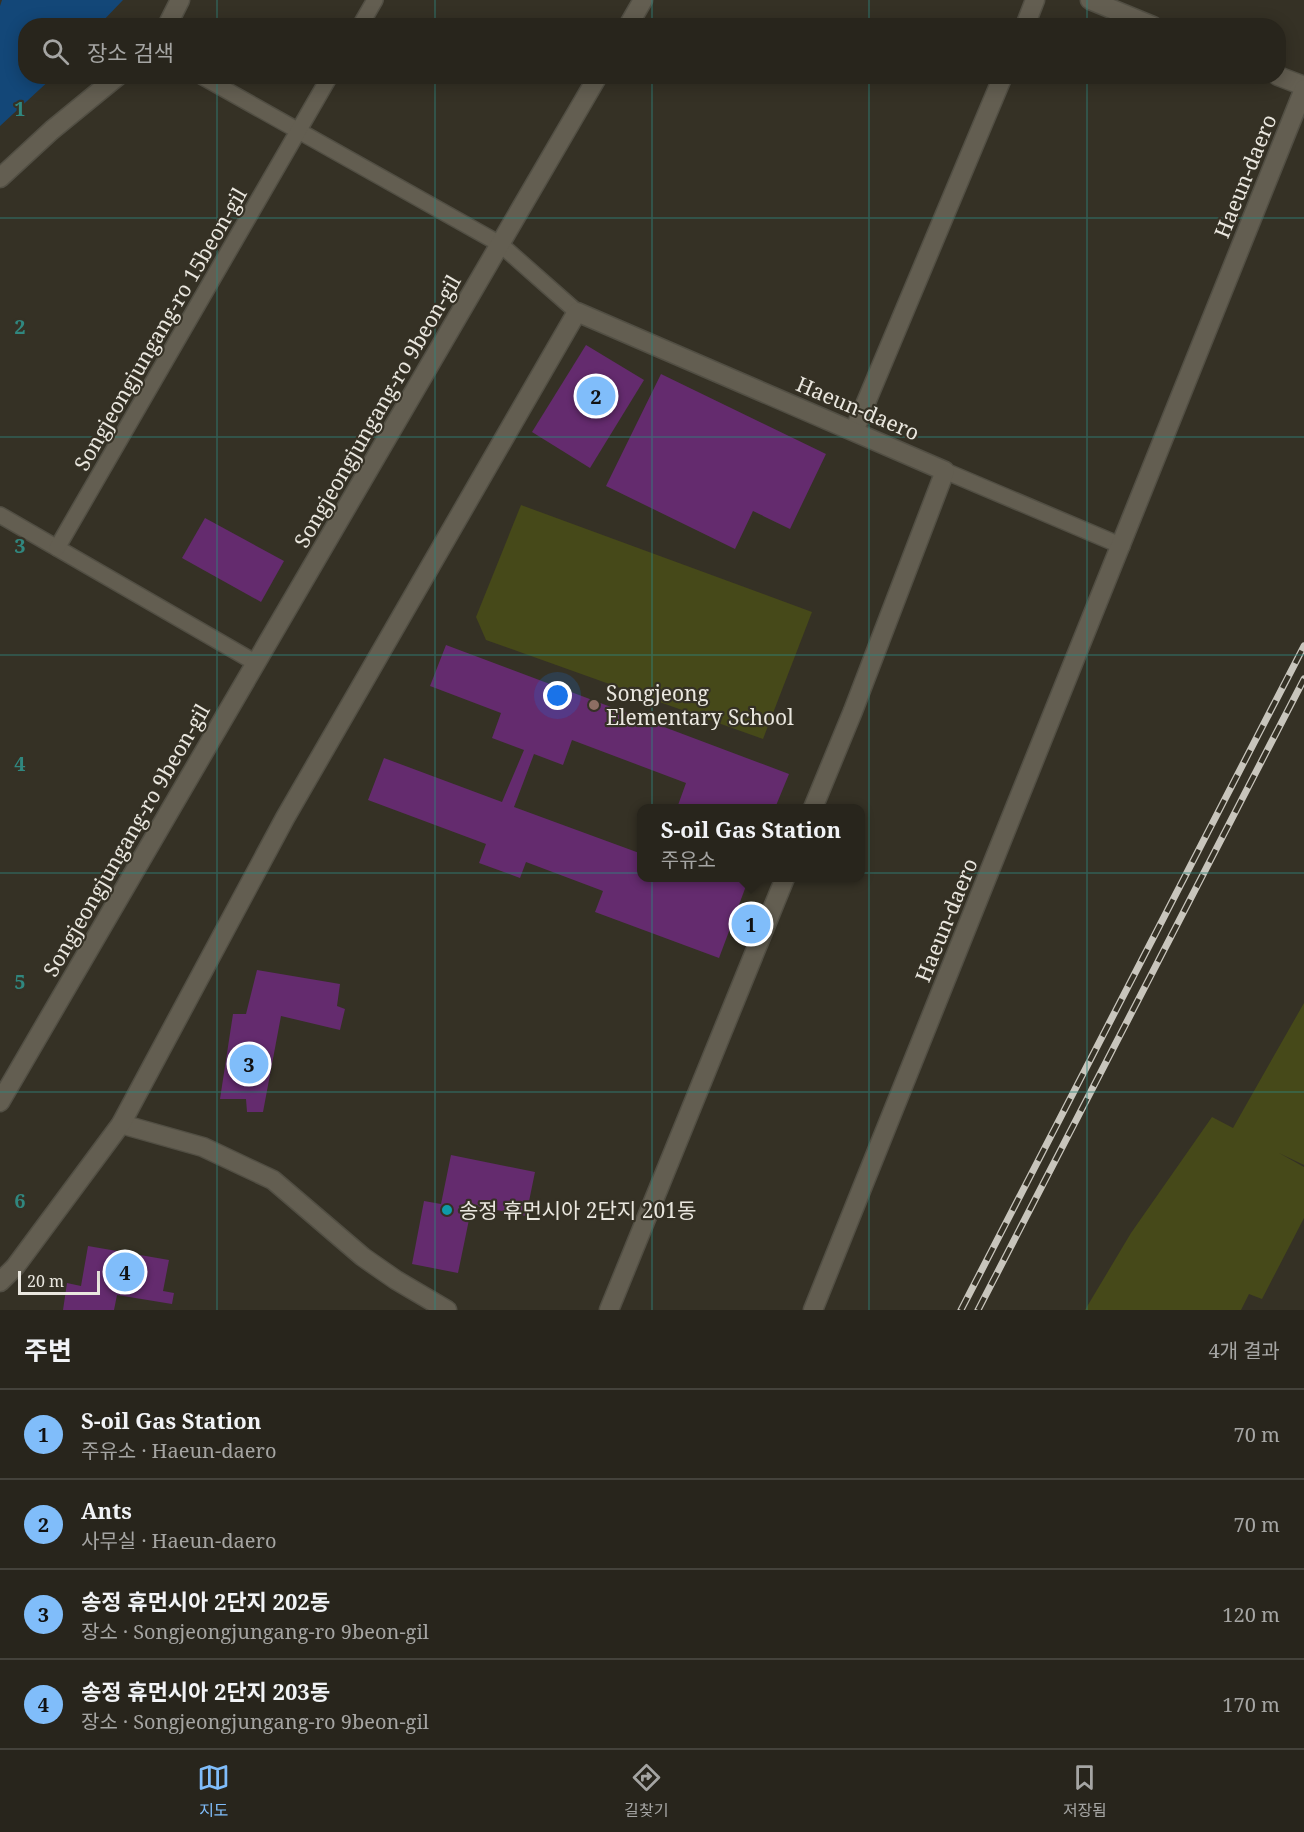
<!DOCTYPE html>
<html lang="ko">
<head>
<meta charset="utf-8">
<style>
  :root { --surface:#28251c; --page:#343129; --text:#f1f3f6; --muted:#a5a5a3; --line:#44423b; --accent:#80bdfa }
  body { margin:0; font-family:"Noto Serif","Noto Sans KR",serif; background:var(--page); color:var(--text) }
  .scale { position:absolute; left:18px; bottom:15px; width:82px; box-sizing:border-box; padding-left:6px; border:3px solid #eae7df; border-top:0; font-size:16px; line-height:21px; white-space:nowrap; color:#eae7df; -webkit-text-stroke:4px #353125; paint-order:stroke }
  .you { position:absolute; left:558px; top:696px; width:21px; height:21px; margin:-15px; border:4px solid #fff; border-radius:50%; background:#1a73e8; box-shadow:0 0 0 9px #1a73e833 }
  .badge { display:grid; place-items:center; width:39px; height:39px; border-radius:50%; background:var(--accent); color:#111; font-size:20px; font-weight:700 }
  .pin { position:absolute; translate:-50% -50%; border:3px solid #fff; box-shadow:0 2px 6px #0006 }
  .popup { position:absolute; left:637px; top:804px; width:228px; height:78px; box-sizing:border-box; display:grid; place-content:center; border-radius:12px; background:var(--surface); filter:drop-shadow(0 2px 4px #0005); font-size:20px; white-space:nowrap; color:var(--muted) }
  .popup b { font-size:22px; color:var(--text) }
  .popup::after { content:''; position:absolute; left:50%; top:100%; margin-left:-12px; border:12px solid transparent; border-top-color:var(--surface) }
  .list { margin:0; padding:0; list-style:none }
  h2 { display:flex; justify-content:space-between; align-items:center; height:78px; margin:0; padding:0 24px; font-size:26px }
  h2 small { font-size:20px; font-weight:400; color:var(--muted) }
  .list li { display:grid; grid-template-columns:39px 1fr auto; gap:18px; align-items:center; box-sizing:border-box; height:90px; padding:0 24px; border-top:2px solid var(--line) }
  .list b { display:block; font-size:22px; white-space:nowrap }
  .list p { margin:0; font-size:20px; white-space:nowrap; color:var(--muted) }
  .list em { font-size:20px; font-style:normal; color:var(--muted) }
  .icon { flex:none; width:33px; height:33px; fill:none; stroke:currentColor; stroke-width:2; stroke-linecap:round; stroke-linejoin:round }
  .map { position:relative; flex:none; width:1304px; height:1310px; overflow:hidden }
  .search { position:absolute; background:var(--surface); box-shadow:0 3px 15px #0003; left:18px; right:18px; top:18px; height:66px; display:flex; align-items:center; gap:15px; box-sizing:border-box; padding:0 21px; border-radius:24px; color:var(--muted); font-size:22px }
  .sheet { height:438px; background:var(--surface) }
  nav { display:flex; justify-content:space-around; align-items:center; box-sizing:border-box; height:84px; border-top:2px solid var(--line); background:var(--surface); font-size:16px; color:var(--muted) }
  nav a { display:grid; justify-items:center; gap:3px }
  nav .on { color:var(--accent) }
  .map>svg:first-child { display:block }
</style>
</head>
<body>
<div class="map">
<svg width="1304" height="1310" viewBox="0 0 1304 1310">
  <rect width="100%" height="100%" fill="#353125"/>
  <g fill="#464919">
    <polygon points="521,505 812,612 763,739 486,640 476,617"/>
    <polygon points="1304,1003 1304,1165 1279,1153 1304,1167 1304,1218 1262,1299 1249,1294 1241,1310 1085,1310 1131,1233 1212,1117 1233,1128"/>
  </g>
  <polygon fill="#134778" points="2,0 123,0 99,25 26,26 26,76 53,77 0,126 0,6"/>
  <g fill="#642b6e">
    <polygon points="586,345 644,380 590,468 532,432"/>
    <polygon points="661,374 826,454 790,529 753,511 735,549 606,486"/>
    <polygon points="205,518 284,561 261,602 182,558"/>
    <polygon points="446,645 789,774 775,808 677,808 686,783 572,740 563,765 534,754 514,807 642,854 642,878 749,878 719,958 595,912 603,891 526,862 520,878 479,863 486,844 368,800 384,758 502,802 524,750 492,738 501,713 430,686"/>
    <polygon points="257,970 340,984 337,1006 345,1009 340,1030 281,1016 263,1112 247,1112 246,1099 220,1099 233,1014 246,1014"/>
    <polygon points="451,1155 535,1172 526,1216 472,1205 458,1273 412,1264 424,1201 441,1204"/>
    <polygon points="88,1246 169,1260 163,1291 174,1293 172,1304 117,1295 114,1310 63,1310 67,1283 81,1286"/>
  </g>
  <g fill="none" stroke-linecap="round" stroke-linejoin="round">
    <defs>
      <g id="lane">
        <polyline points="360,26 375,0"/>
        <polyline points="201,76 500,244 577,312"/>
        <polyline points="945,471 1122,546"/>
        <polyline points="0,515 256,663"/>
        <polyline points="57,548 330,76"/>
      </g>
      <g id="street">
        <polyline points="1090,0 1153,26"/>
        <polyline points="628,26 643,0"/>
        <polyline points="1025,26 1035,0"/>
        <polyline points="1278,76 1304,86"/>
        <polyline points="854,431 1003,76"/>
        <polyline points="0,1102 598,76"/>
        <polyline points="121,1124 203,1147 273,1180 363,1257 396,1280 447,1310"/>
        <polyline points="0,1282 15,1267 121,1124 285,818 577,312 945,471 853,711 813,808"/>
        <polyline points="609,1310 785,878"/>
      </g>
      <g id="secondary">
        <polyline points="167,26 180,0"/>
        <polyline points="0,178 52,130 118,76"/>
        <polyline points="813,1310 1304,89"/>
      </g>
    </defs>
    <use href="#lane" stroke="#524f44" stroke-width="18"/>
    <use href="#street" stroke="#524f44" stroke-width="21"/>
    <use href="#secondary" stroke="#524f44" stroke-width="21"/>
    <use href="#lane" stroke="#635e51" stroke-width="15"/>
    <use href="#street" stroke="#635e51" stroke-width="18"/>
    <use href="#secondary" stroke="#635e51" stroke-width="18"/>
    <defs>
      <g id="rail">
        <polyline points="961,1310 1304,646"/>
        <polyline points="978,1310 1304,679"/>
      </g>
    </defs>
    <use href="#rail" stroke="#c8c5bc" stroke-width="7"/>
    <use href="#rail" stroke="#353125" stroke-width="4.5" stroke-dasharray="14" stroke-linecap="butt"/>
  </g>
  <path fill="none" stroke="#30877f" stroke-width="1.5" stroke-opacity="0.55" d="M217,0v26M435,0v26M652,0v26M869,0v26M1087,0v26M217,76v1234M435,76v1234M652,76v1234M869,76v1234M1087,76v1234M0,218h1304M0,437h1304M0,655h1304M0,873h1304M0,1092h1304"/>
  <circle fill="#8d6e63" stroke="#353125" stroke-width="2" cx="594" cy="705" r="6"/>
  <circle fill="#0f9aa8" stroke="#353125" stroke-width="2" cx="447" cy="1210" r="6"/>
  <g text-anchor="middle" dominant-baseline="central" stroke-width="4.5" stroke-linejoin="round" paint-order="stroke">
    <g font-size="21" fill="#eae7df" stroke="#353125">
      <text transform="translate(1245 176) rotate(-68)">Haeun-daero</text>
      <text transform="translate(160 329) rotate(-60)">Songjeongjungang-ro 15beon-gil</text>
      <text transform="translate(858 408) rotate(23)">Haeun-daero</text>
      <text transform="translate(377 411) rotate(-60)">Songjeongjungang-ro 9beon-gil</text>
      <text transform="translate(126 840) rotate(-60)">Songjeongjungang-ro 9beon-gil</text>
      <text transform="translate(946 920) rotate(-68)">Haeun-daero</text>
    </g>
    <g font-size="21" fill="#eae7df" stroke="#353125" text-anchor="start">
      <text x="606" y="693">Songjeong<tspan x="606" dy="24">Elementary School</tspan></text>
      <text x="459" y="1210">송정 휴먼시아 2단지 201동</text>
    </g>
  </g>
  <g font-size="20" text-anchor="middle" font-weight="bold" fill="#30877f" stroke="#353125" stroke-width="4.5" stroke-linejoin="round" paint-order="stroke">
    <text x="20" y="116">1</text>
    <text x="20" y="334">2</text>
    <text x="20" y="553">3</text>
    <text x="20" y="771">4</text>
    <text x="20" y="989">5</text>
    <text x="20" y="1208">6</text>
  </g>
</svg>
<div class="scale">20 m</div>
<div class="you"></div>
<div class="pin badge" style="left:751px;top:924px">1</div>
<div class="popup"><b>S-oil Gas Station</b>주유소</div>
<div class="pin badge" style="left:596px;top:396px">2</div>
<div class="pin badge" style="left:249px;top:1064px">3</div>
<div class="pin badge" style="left:125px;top:1272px">4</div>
<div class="search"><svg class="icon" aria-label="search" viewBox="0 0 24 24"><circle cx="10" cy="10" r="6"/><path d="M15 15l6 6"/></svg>장소 검색</div>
</div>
<section class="sheet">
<h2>주변<small>4개 결과</small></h2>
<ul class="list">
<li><span class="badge">1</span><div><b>S-oil Gas Station</b><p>주유소 · Haeun-daero</p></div><em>70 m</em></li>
<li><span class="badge">2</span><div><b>Ants</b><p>사무실 · Haeun-daero</p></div><em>70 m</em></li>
<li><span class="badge">3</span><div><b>송정 휴먼시아 2단지 202동</b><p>장소 · Songjeongjungang-ro 9beon-gil</p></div><em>120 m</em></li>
<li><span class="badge">4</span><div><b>송정 휴먼시아 2단지 203동</b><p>장소 · Songjeongjungang-ro 9beon-gil</p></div><em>170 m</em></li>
</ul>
</section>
<nav>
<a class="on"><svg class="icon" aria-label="map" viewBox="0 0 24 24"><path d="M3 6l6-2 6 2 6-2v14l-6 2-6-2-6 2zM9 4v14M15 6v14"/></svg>지도</a>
<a><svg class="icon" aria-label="directions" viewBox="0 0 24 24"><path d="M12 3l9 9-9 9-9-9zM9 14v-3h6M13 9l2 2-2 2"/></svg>길찾기</a>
<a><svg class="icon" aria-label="saved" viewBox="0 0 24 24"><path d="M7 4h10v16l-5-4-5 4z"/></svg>저장됨</a>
</nav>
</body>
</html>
